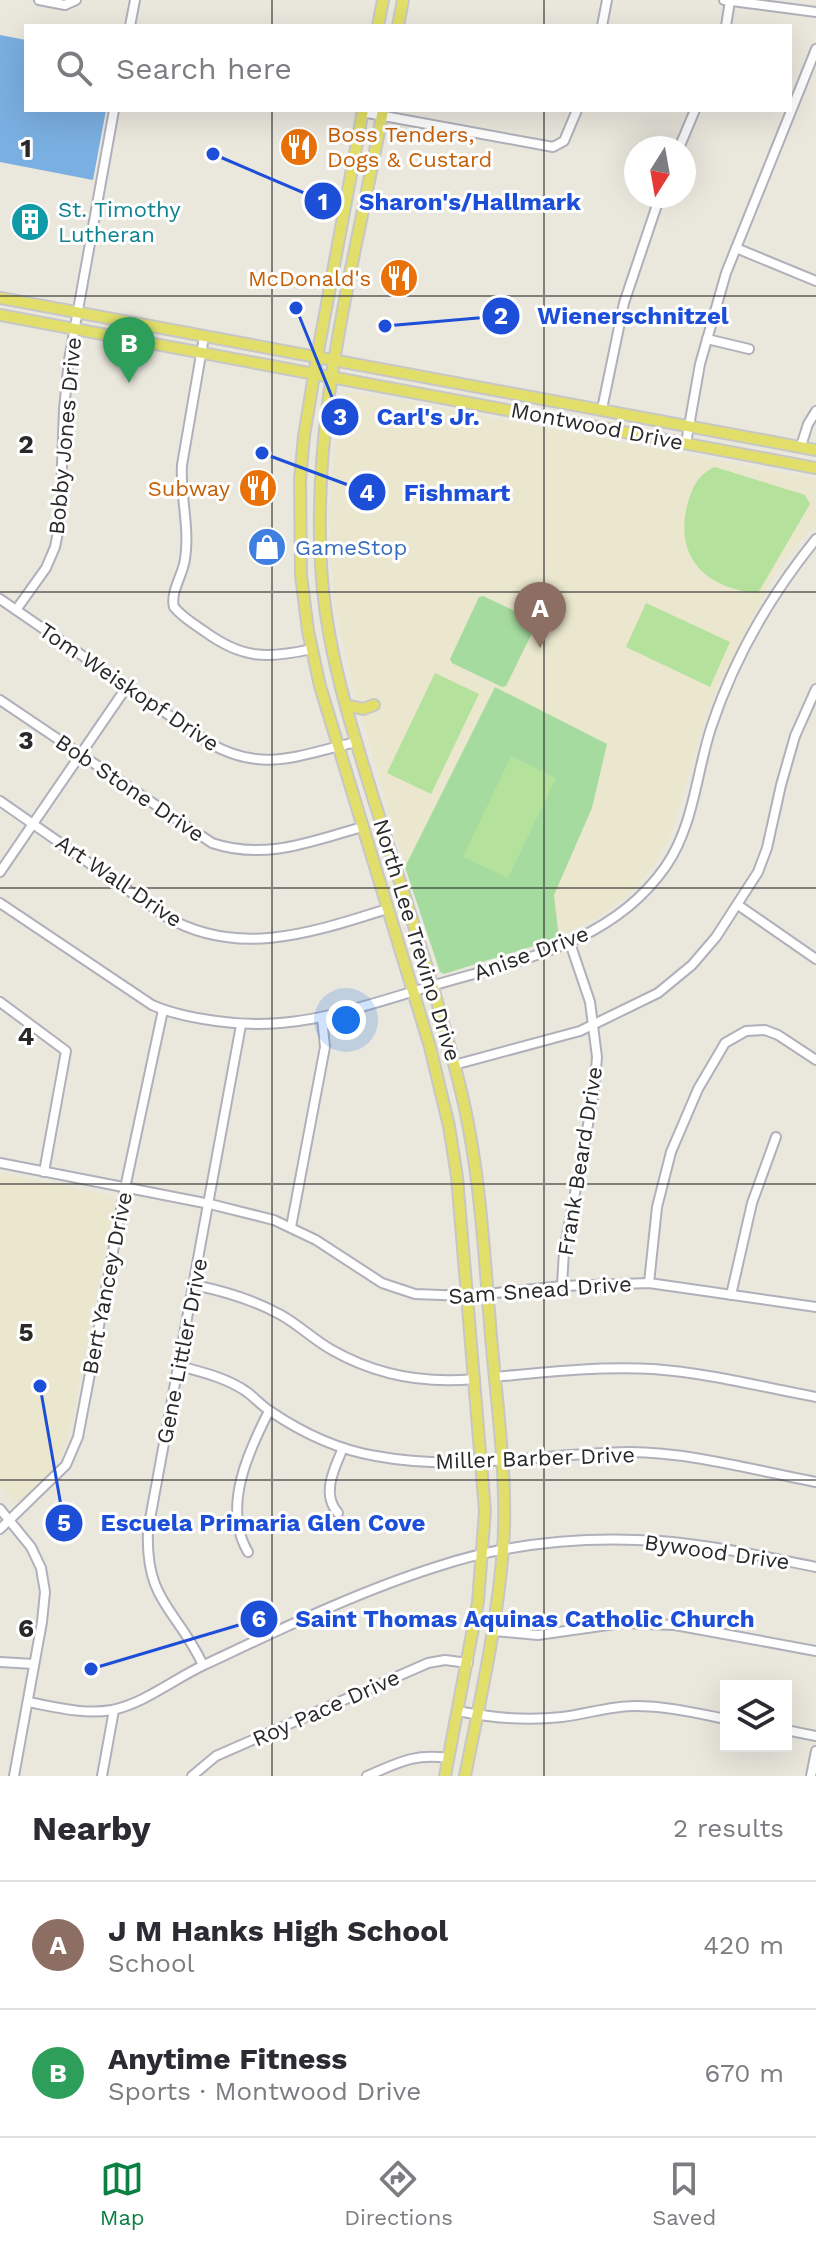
<!DOCTYPE html>
<html lang="en">
<head>
<meta charset="utf-8">
<style>
  :root { --surface:#fff; --page:#f7f7f7; --text:#2b2b33; --muted:#7c7c81; --line:#e1e1e2; --accent:#0b8043 }
  body { margin:0; font-family:"Work Sans",sans-serif; background:var(--page); color:var(--text) }
  .controls { position:absolute; right:24px; bottom:24px; display:grid; overflow:hidden; border-radius:0px; box-shadow:0 8px 32px #0002 }
  .controls button { width:72px; height:72px; display:grid; place-items:center; padding:0; border:0; border-bottom:2px solid var(--line); background:var(--surface); color:var(--text); font:40px sans-serif }
  .compass { position:absolute; left:624px; top:136px; width:72px; height:72px; border-radius:50%; background:var(--surface); box-shadow:0 8px 32px #0002; rotate:191deg }
  .you { position:absolute; left:346px; top:1020px; width:28px; height:28px; margin:-20px; border:6px solid #fff; border-radius:50%; background:#1a73e8; box-shadow:0 0 0 12px #1a73e833 }
  .badge { display:grid; place-items:center; width:52px; height:52px; border-radius:50%; background:var(--accent); color:#fff; font-size:26px; font-weight:700 }
  .pin { position:absolute; translate:-50% -66px; filter:drop-shadow(0 2px 4px #0008) }
  .pin::after { content:''; position:absolute; top:42px; width:28px; height:24px; background:inherit; clip-path:polygon(0 0,100% 0,50% 100%) }
  .list { margin:0; padding:0; list-style:none }
  h2 { display:flex; justify-content:space-between; align-items:center; height:104px; margin:0; padding:0 32px; font-size:34px }
  h2 small { font-size:26px; font-weight:400; color:var(--muted) }
  .list li { display:grid; grid-template-columns:52px 1fr auto; gap:24px; align-items:center; box-sizing:border-box; height:128px; padding:0 32px; border-top:2px solid var(--line) }
  .list b { display:block; font-size:30px; white-space:nowrap }
  .list p { margin:0; font-size:26px; white-space:nowrap; color:var(--muted) }
  .list em { font-size:26px; font-style:normal; color:var(--muted) }
  .icon { flex:none; width:44px; height:44px; fill:none; stroke:currentColor; stroke-width:2; stroke-linecap:round; stroke-linejoin:round }
  .map { position:relative; flex:none; width:816px; height:1776px; overflow:hidden }
  .search { position:absolute; background:var(--surface); box-shadow:0 8px 32px #0002; left:24px; right:24px; top:24px; height:88px; display:flex; align-items:center; gap:20px; box-sizing:border-box; padding:0 28px; border-radius:0px; color:var(--muted); font-size:30px }
  .sheet { height:360px; background:var(--surface) }
  nav { display:flex; justify-content:space-around; align-items:center; box-sizing:border-box; height:112px; border-top:2px solid var(--line); background:var(--surface); font-size:22px; color:var(--muted) }
  nav a { display:grid; justify-items:center; gap:4px }
  nav .on { color:var(--accent) }
  .map>svg:first-child { display:block }
</style>
</head>
<body>
<div class="map">
<svg width="816" height="1776" viewBox="0 0 816 1776">
  <rect width="100%" height="100%" fill="#eae7dd"/>
  <g fill="#eae7ce">
    <polygon points="350,391 816,479 816,523 779,566 718,686 708,709 671,835 655,864 632,891 604,913 559,938 444,974 440,972 392,821 353,686 334,602 329,512 340,397"/>
    <polygon points="0,1173 112,1196 115,1200 69,1435 61,1457 49,1472 21,1501 14,1502 0,1485"/>
  </g>
  <g fill="#a6db9f">
    <polygon points="483,596 534,620 536,625 506,686 502,687 452,663 450,659 479,597"/>
    <polygon points="495,687 607,744 592,808 554,895 559,938 444,974 440,972 405,867"/>
  </g>
  <g fill="#b4e19b">
    <path d="M715,467l90,28 5,9 -52,89c-50,-4 -84,-34 -71,-87 5,-18 10,-31 28,-39z"/>
    <polygon points="646,603 730,642 710,687 626,647"/>
    <polygon points="435,673 479,694 431,794 387,773"/>
    <polygon points="511,756 556,778 508,878 463,857"/>
  </g>
  <polygon fill="#7aafe1" points="0,35 26,40 26,110 106,110 93,180 0,162"/>
  <g fill="none" stroke-linecap="round" stroke-linejoin="round">
    <defs>
      <g id="minor">
        <polyline points="39,0 65,5 76,0"/>
        <polyline points="724,0 816,12"/>
        <polyline points="130,26 135,0"/>
        <polyline points="602,26 607,0"/>
        <polyline points="726,26 730,1"/>
        <polyline points="362,112 553,147 564,141 577,110"/>
        <polyline points="679,148 695,110"/>
        <polyline points="736,248 816,281"/>
        <path d="M204,337l-22,128c-2,31 8,62 3,94 -2,16 -15,33 -11,48 8,10 20,17 30,24 38,28 63,28 108,18"/>
        <polyline points="707,339 749,349"/>
        <polyline points="602,409 624,303 660,196"/>
        <polyline points="686,443 700,364 726,273 816,49"/>
        <polyline points="801,446 808,424 816,411"/>
        <path d="M0,599l211,145c54,30 90,10 146,-2"/>
        <polyline points="16,610 46,568 55,547 60,522 64,409 69,360 114,110"/>
        <path d="M0,700l212,143c53,18 100,-2 150,-16"/>
        <path d="M0,801l165,115c73,43 149,16 222,-7"/>
        <polyline points="0,872 126,688"/>
        <path d="M0,903l152,102c20,9 42,13 64,16 80,12 143,-14 219,-36 85,-25 177,-41 231,-119 28,-41 30,-92 45,-138 23,-70 59,-132 105,-189"/>
        <polyline points="738,905 816,959"/>
        <polyline points="0,1002 66,1051 44,1172"/>
        <polyline points="454,1065 580,1031 658,993 692,965 716,937 758,872 767,848 781,785 795,736 816,689"/>
        <polyline points="0,1163 210,1204 274,1220 316,1240 382,1283 415,1294 467,1296 562,1286 649,1283 816,1307"/>
        <polyline points="291,1227 325,1047 322,1018"/>
        <polyline points="649,1283 657,1207 671,1152 698,1089 725,1043 746,1031 765,1030 778,1035 816,1060"/>
        <path d="M194,1285c30,6 60,15 87,30 18,10 33,25 51,35 44,25 92,34 143,29"/>
        <polyline points="562,1286 564,1251 594,1093 597,1057 590,1002 570,943"/>
        <polyline points="731,1295 752,1203 776,1137"/>
        <path d="M179,1366c23,6 48,12 68,26 8,6 15,14 23,19 31,21 69,39 106,45 85,16 169,-3 254,-4 59,0 128,19 186,30"/>
        <path d="M494,1377c52,-5 107,-11 159,-8 55,4 109,18 163,28"/>
        <polyline points="0,1509 31,1547 41,1568 45,1592 42,1622 14,1776"/>
        <path d="M338,1513c-17,-19 -4,-44 5,-65"/>
        <polyline points="0,1529 66,1465 78,1437 125,1188 163,1010"/>
        <path d="M248,1552c-26,-44 0,-100 21,-141"/>
        <polyline points="494,1631 538,1635 622,1623 675,1625 816,1651"/>
        <polyline points="0,1662 34,1664"/>
        <path d="M203,1665c-26,-56 -58,-63 -55,-135l93,-505"/>
        <path d="M28,1702c27,5 56,13 84,8 33,-7 62,-31 92,-45 75,-35 155,-74 235,-99 70,-23 147,-30 221,-25 53,4 105,16 156,26"/>
        <path d="M458,1711c34,7 69,10 104,6 25,-3 48,-11 73,-11 31,0 61,7 91,13"/>
        <polyline points="786,1730 816,1736"/>
        <polyline points="102,1776 114,1710"/>
        <polyline points="192,1776 216,1756 428,1663 445,1660 468,1663"/>
        <path d="M367,1776c31,-13 47,-23 81,-18"/>
        <polyline points="811,1776 816,1751"/>
      </g>
      <g id="major">
        <polyline points="378,26 383,0"/>
        <polyline points="398,26 403,0"/>
        <polyline points="363,110 317,357 304,436 300,480 301,575 308,631 320,686 430,1047 449,1126 457,1177 485,1511 478,1602 445,1776"/>
        <path d="M383,110c-29,158 -76,318 -60,480 7,71 29,139 50,207 30,95 62,189 86,286 21,82 25,169 32,253 6,71 17,143 12,213 -6,77 -23,152 -38,227"/>
        <polyline points="0,298 816,450"/>
        <polyline points="0,315 816,468"/>
        <polyline points="346,705 363,709 374,705"/>
      </g>
    </defs>
    <use href="#minor" stroke="#b0b0bb" stroke-width="12"/>
    <use href="#major" stroke="#c7c7c7" stroke-width="14"/>
    <use href="#minor" stroke="#fff" stroke-width="8"/>
    <use href="#major" stroke="#e1df6a" stroke-width="10"/>
  </g>
  <path fill="none" stroke="#292929" stroke-width="2" stroke-opacity="0.55" d="M272,0v26M544,0v26M272,110v1666M544,110v1666M0,296h816M0,592h816M0,888h816M0,1184h816M0,1480h816"/>
  <defs>
    <symbol id="restaurant-disc" viewBox="-11 -11 22 22"><circle r="9.5" fill="#e8710a" stroke="#fff"/><path d="M-5-6h1v4h1v-4h1v4h1v-4h1v5L-1.5 .5V6h-2V.5L-5-1ZM5-6V6H3V1.5H1.5Q1.5-4 5-6Z" fill="#fff"/></symbol>
    <symbol id="building-disc" viewBox="-11 -11 22 22"><circle r="9.5" fill="#0f9aa8" stroke="#fff"/><path d="M-4-6H4V6H1V3H-1V6H-4ZM-2.5-4.3h1.7v1.8h-1.7ZM.8-4.3h1.7v1.8H.8ZM-2.5-1h1.7V.8h-1.7ZM.8-1h1.7V.8H.8Z" fill="#fff"/></symbol>
    <symbol id="shop-disc" viewBox="-11 -11 22 22"><circle r="9.5" fill="#3f7fe0" stroke="#fff"/><path d="M-5-2.5h2.3a2.7 3.5 0 0 1 5.4 0H5L5.5 6h-11ZM-1.5-2.5h3a1.5 2.3 0 0 0-3 0Z" fill="#fff"/></symbol>
  </defs>
  <g fill-rule="evenodd">
    <use href="#restaurant-disc" x="277" y="125" width="44" height="44"/>
    <use href="#building-disc" x="8" y="200" width="44" height="44"/>
    <use href="#restaurant-disc" x="377" y="256" width="44" height="44"/>
    <use href="#restaurant-disc" x="236" y="466" width="44" height="44"/>
    <use href="#shop-disc" x="245" y="525" width="44" height="44"/>
  </g>
  <g text-anchor="middle" dominant-baseline="central" stroke-width="6" stroke-linejoin="round" paint-order="stroke">
    <g font-size="22" fill="#c56008" stroke="#fff" text-anchor="end">
      <text x="327" y="134" text-anchor="start">Boss Tenders,<tspan x="327" dy="25">Dogs &amp; Custard</tspan></text>
      <text x="371" y="278">McDonald's</text>
      <text x="230" y="488">Subway</text>
    </g>
    <g font-size="22" fill="#0d838f" stroke="#fff" text-anchor="start">
      <text x="58" y="209">St. Timothy<tspan x="58" dy="25">Lutheran</tspan></text>
    </g>
    <g font-size="22" fill="#292929" stroke="#fff">
      <text transform="translate(597 426) rotate(11)">Montwood Drive</text>
      <text transform="translate(65 436) rotate(-85)">Bobby Jones Drive</text>
      <text transform="translate(129 687) rotate(34)">Tom Weiskopf Drive</text>
      <text transform="translate(130 788) rotate(34)">Bob Stone Drive</text>
      <text transform="translate(119 881) rotate(34)">Art Wall Drive</text>
      <text transform="translate(417 940) rotate(73)">North Lee Trevino Drive</text>
      <text transform="translate(531 953) rotate(-20)">Anise Drive</text>
      <text transform="translate(580 1161) rotate(-81)">Frank Beard Drive</text>
      <text transform="translate(107 1283) rotate(-79)">Bert Yancey Drive</text>
      <text transform="translate(540 1290) rotate(-4)">Sam Snead Drive</text>
      <text transform="translate(182 1351) rotate(-79)">Gene Littler Drive</text>
      <text transform="translate(535 1458) rotate(-2)">Miller Barber Drive</text>
      <text transform="translate(717 1552) rotate(8)">Bywood Drive</text>
      <text transform="translate(326 1708) rotate(-24)">Roy Pace Drive</text>
    </g>
    <g font-size="22" fill="#366cbe" stroke="#fff" text-anchor="start">
      <text x="295" y="547">GameStop</text>
    </g>
  </g>
  <g font-size="26" text-anchor="middle" font-weight="bold" fill="#292929" stroke="#fff" stroke-width="6" stroke-linejoin="round" paint-order="stroke">
    <text x="26" y="157">1</text>
    <text x="26" y="453">2</text>
    <text x="26" y="749">3</text>
    <text x="26" y="1045">4</text>
    <text x="26" y="1341">5</text>
    <text x="26" y="1637">6</text>
  </g>
  <path fill="none" stroke="#1d4ed8" stroke-width="3" d="M213 154L323 201M385 326L501 316M296 308L340 417M262 453L367 492M40 1386L64 1523M91 1669L259 1619"/>
  <g fill="#1d4ed8" stroke="#fff" stroke-width="3">
    <circle cx="213" cy="154" r="8"/>
    <circle cx="385" cy="326" r="8"/>
    <circle cx="296" cy="308" r="8"/>
    <circle cx="262" cy="453" r="8"/>
    <circle cx="40" cy="1386" r="8"/>
    <circle cx="91" cy="1669" r="8"/>
    <circle cx="323" cy="201" r="20"/>
    <circle cx="501" cy="316" r="20"/>
    <circle cx="340" cy="417" r="20"/>
    <circle cx="367" cy="492" r="20"/>
    <circle cx="64" cy="1523" r="20"/>
    <circle cx="259" cy="1619" r="20"/>
  </g>
  <g font-size="24" text-anchor="middle" font-weight="bold" fill="#fff">
    <text x="323" y="210">1</text>
    <text x="501" y="324">2</text>
    <text x="340" y="425">3</text>
    <text x="367" y="501">4</text>
    <text x="64" y="1531">5</text>
    <text x="259" y="1627">6</text>
  </g>
  <g font-size="24" text-anchor="middle" font-weight="bold" fill="#1d4ed8" stroke="#fff" stroke-width="6" stroke-linejoin="round" paint-order="stroke">
    <text x="470" y="210">Sharon's/Hallmark</text>
    <text x="633" y="324">Wienerschnitzel</text>
    <text x="428" y="425">Carl's Jr.</text>
    <text x="457" y="501">Fishmart</text>
    <text x="263" y="1531">Escuela Primaria Glen Cove</text>
    <text x="525" y="1627">Saint Thomas Aquinas Catholic Church</text>
  </g>
</svg>
<div class="controls">
<button><svg class="icon" aria-label="layers" viewBox="0 0 24 24"><path d="M12 4l9 5-9 5-9-5zM3 14l9 5 9-5"/></svg></button>
</div>
<svg class="compass" viewBox="-18 -18 36 36"><path d="M0-13l5 13h-10z" fill="#e53935"/><path d="M0 13l5-13h-10z" fill="#7c7c81"/></svg>
<div class="you"></div>
<div class="pin badge" style="left:540px;top:648px;background:#8d6e63">A</div>
<div class="pin badge" style="left:129px;top:383px;background:#2e9e5b">B</div>
<div class="search"><svg class="icon" aria-label="search" viewBox="0 0 24 24"><circle cx="10" cy="10" r="6"/><path d="M15 15l6 6"/></svg>Search here</div>
</div>
<section class="sheet">
<h2>Nearby<small>2 results</small></h2>
<ul class="list">
<li><span class="badge" style="background:#8d6e63">A</span><div><b>J M Hanks High School</b><p>School</p></div><em>420 m</em></li>
<li><span class="badge" style="background:#2e9e5b">B</span><div><b>Anytime Fitness</b><p>Sports · Montwood Drive</p></div><em>670 m</em></li>
</ul>
</section>
<nav>
<a class="on"><svg class="icon" aria-label="map" viewBox="0 0 24 24"><path d="M3 6l6-2 6 2 6-2v14l-6 2-6-2-6 2zM9 4v14M15 6v14"/></svg>Map</a>
<a><svg class="icon" aria-label="directions" viewBox="0 0 24 24"><path d="M12 3l9 9-9 9-9-9zM9 14v-3h6M13 9l2 2-2 2"/></svg>Directions</a>
<a><svg class="icon" aria-label="saved" viewBox="0 0 24 24"><path d="M7 4h10v16l-5-4-5 4z"/></svg>Saved</a>
</nav>
</body>
</html>
